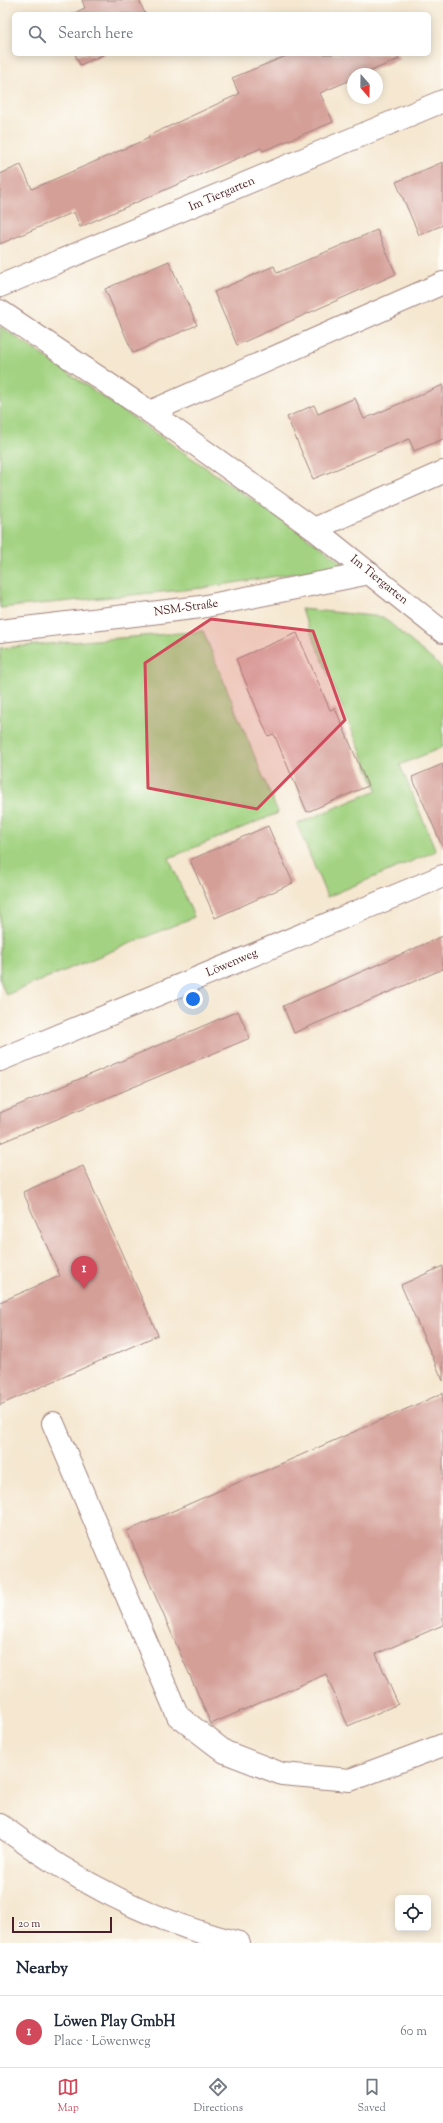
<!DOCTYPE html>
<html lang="en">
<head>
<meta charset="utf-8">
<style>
  :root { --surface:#fff; --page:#f6f6f7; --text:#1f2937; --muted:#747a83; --line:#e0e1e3; --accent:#d1495b }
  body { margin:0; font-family:"Sorts Mill Goudy",serif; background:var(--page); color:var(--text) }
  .controls { position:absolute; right:12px; bottom:12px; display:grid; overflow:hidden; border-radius:6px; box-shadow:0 2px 10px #0003 }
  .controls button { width:36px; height:36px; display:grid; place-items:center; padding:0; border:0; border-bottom:1px solid var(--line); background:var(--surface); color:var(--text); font:20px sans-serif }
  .compass { position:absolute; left:347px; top:68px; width:36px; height:36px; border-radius:50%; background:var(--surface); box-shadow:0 2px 10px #0003; rotate:160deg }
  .scale { position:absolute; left:12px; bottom:10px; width:100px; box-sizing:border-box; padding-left:4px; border:2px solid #4a1f2b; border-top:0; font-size:11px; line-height:14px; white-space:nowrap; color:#4a1f2b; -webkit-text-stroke:3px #fdfcf7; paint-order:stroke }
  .you { position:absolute; left:193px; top:999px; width:14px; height:14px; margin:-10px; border:3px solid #fff; border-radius:50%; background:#1a73e8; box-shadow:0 0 0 6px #1a73e833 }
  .badge { display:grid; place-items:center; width:26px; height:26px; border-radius:50%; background:var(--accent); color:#fff; font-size:13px; font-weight:700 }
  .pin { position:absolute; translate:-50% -33px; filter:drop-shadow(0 1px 2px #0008) }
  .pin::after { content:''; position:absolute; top:21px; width:14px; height:12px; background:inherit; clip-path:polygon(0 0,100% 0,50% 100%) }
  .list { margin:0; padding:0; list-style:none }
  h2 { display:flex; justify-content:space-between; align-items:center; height:52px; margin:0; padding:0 16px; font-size:17px }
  h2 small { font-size:13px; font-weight:400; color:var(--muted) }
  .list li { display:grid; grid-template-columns:26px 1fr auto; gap:12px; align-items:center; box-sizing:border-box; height:72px; padding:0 16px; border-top:1px solid var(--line) }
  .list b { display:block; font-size:15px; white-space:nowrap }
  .list p { margin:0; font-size:13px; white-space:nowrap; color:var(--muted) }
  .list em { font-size:13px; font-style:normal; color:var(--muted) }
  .icon { flex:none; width:22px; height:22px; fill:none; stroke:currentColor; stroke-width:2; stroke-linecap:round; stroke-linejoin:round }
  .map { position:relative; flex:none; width:443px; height:1943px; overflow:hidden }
  .search { position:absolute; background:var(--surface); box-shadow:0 2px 10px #0003; left:12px; right:12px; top:12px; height:44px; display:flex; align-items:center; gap:10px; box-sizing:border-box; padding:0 14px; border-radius:6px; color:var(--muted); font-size:15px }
  .sheet { height:124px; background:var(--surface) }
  nav { display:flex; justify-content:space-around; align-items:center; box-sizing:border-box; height:56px; border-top:1px solid var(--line); background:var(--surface); font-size:11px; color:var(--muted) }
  nav a { display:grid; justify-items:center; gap:2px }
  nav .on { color:var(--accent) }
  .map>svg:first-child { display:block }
</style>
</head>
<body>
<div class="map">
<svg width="443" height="1943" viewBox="0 0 443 1943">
  <rect width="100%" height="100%" fill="#fdfcf7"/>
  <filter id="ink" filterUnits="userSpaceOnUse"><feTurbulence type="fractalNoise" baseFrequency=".025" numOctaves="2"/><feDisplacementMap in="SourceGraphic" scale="8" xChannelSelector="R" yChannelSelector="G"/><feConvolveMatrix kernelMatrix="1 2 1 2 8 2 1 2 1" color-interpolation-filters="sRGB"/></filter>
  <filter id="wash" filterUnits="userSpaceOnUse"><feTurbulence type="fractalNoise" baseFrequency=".012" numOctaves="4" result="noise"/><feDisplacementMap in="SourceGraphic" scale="16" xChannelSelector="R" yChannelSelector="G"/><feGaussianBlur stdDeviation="0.9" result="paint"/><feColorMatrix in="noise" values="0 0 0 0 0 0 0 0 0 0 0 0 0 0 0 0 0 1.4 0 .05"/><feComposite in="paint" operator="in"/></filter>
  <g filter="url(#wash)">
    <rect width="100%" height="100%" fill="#f5e7d0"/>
    <g fill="#a3d382" stroke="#767956">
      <polygon points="0,326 347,565 202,588 0,608"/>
      <polygon points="301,609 383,617 443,669 443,747 400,765 436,851 327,897 297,824 377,790"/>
      <polygon points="203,631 278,813 169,858 194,917 6,995 0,980 0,648"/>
    </g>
    <g id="blocks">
      <g fill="#d49f97">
        <polygon points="82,0 139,0 145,14 72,14 85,8"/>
        <polygon points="75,54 105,54 80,65"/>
        <polygon points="291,54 397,54 399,59 364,74 353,74 353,79 320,93 333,122 263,151 261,148 80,227 74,212 0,244 0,174 21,165 32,189 149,138 148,136 239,94 232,78"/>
        <polygon points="443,162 443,225 419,235 396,182"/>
        <polygon points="377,230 396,274 237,345 214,292 274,266 277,273"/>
        <polygon points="169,261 197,325 133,353 105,289"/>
        <polygon points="443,385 443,439 414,451 409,439 313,479 287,417 314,405 318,414 355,398 364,419"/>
        <polygon points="297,633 330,710 335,708 368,786 307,812 274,734 268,736 236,659"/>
        <polygon points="443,764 443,848 412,777"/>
        <polygon points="268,826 293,883 215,918 190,860"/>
        <polygon points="443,936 443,969 294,1033 283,1006"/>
        <polygon points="238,1011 250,1038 0,1143 0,1113"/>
        <polygon points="83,1166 158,1335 0,1405 0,1302 60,1276 23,1192"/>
        <polygon points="443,1266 443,1381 401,1285"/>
        <polygon points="443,1393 443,1625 376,1654 398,1704 348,1726 326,1674 211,1724 127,1531"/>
      </g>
    </g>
  </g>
  <g filter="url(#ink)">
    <use href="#blocks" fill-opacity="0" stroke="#a0837e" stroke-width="1"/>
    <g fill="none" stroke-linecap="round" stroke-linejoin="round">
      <defs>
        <g id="minor">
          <polyline points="0,286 443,101"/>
          <polyline points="0,311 150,412 314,529 443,632"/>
          <polyline points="150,412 443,283"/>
          <polyline points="314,529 443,472"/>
          <polyline points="0,631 201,607 370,573"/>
          <polyline points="0,1060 443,876"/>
          <polyline points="53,1423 178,1716 225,1752 282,1774 350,1780 443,1745"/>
        </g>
        <path id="highway" d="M0,1825c72,54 151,97 239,118"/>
      </defs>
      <use href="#minor" stroke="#a0837e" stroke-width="24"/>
      <use href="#highway" stroke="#a0837e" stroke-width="24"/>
      <use href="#minor" stroke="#fff" stroke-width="22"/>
      <use href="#highway" stroke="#fff" stroke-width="22"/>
    </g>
  </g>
  <path fill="#d1495b" fill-opacity="0.2" stroke="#d1495b" stroke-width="3" stroke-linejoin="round" d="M211,619l102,12 32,89 -88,89 -109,-21 -3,-125z"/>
  <g text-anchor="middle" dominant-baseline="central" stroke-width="3" stroke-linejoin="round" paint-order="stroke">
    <g font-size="12" fill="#4a1f2b" stroke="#fdfcf7">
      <text transform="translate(222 194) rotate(-23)">Im Tiergarten</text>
      <text transform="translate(379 580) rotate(39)">Im Tiergarten</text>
      <text transform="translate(186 608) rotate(-8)">NSM-Straße</text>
      <text transform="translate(232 963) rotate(-23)">Löwenweg</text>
    </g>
  </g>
</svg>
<div class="controls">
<button><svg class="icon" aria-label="locate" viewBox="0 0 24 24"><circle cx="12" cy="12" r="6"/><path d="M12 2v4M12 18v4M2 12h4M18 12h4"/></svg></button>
</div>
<svg class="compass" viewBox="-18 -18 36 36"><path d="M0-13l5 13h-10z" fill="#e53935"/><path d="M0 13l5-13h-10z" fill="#747a83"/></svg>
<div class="scale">20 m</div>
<div class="you"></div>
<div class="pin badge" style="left:84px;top:1289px">1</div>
<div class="search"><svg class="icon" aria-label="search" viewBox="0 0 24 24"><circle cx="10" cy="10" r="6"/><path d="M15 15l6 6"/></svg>Search here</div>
</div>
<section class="sheet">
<h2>Nearby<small></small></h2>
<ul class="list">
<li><span class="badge">1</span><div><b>Löwen Play GmbH</b><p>Place · Löwenweg</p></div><em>60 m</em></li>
</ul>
</section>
<nav>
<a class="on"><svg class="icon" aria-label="map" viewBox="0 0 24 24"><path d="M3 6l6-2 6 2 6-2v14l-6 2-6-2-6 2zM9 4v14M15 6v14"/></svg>Map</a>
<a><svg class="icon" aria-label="directions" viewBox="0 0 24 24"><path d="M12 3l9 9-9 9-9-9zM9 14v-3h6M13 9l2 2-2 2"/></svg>Directions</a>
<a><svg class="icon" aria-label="saved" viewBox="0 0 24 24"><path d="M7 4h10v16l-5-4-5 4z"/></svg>Saved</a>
</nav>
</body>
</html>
